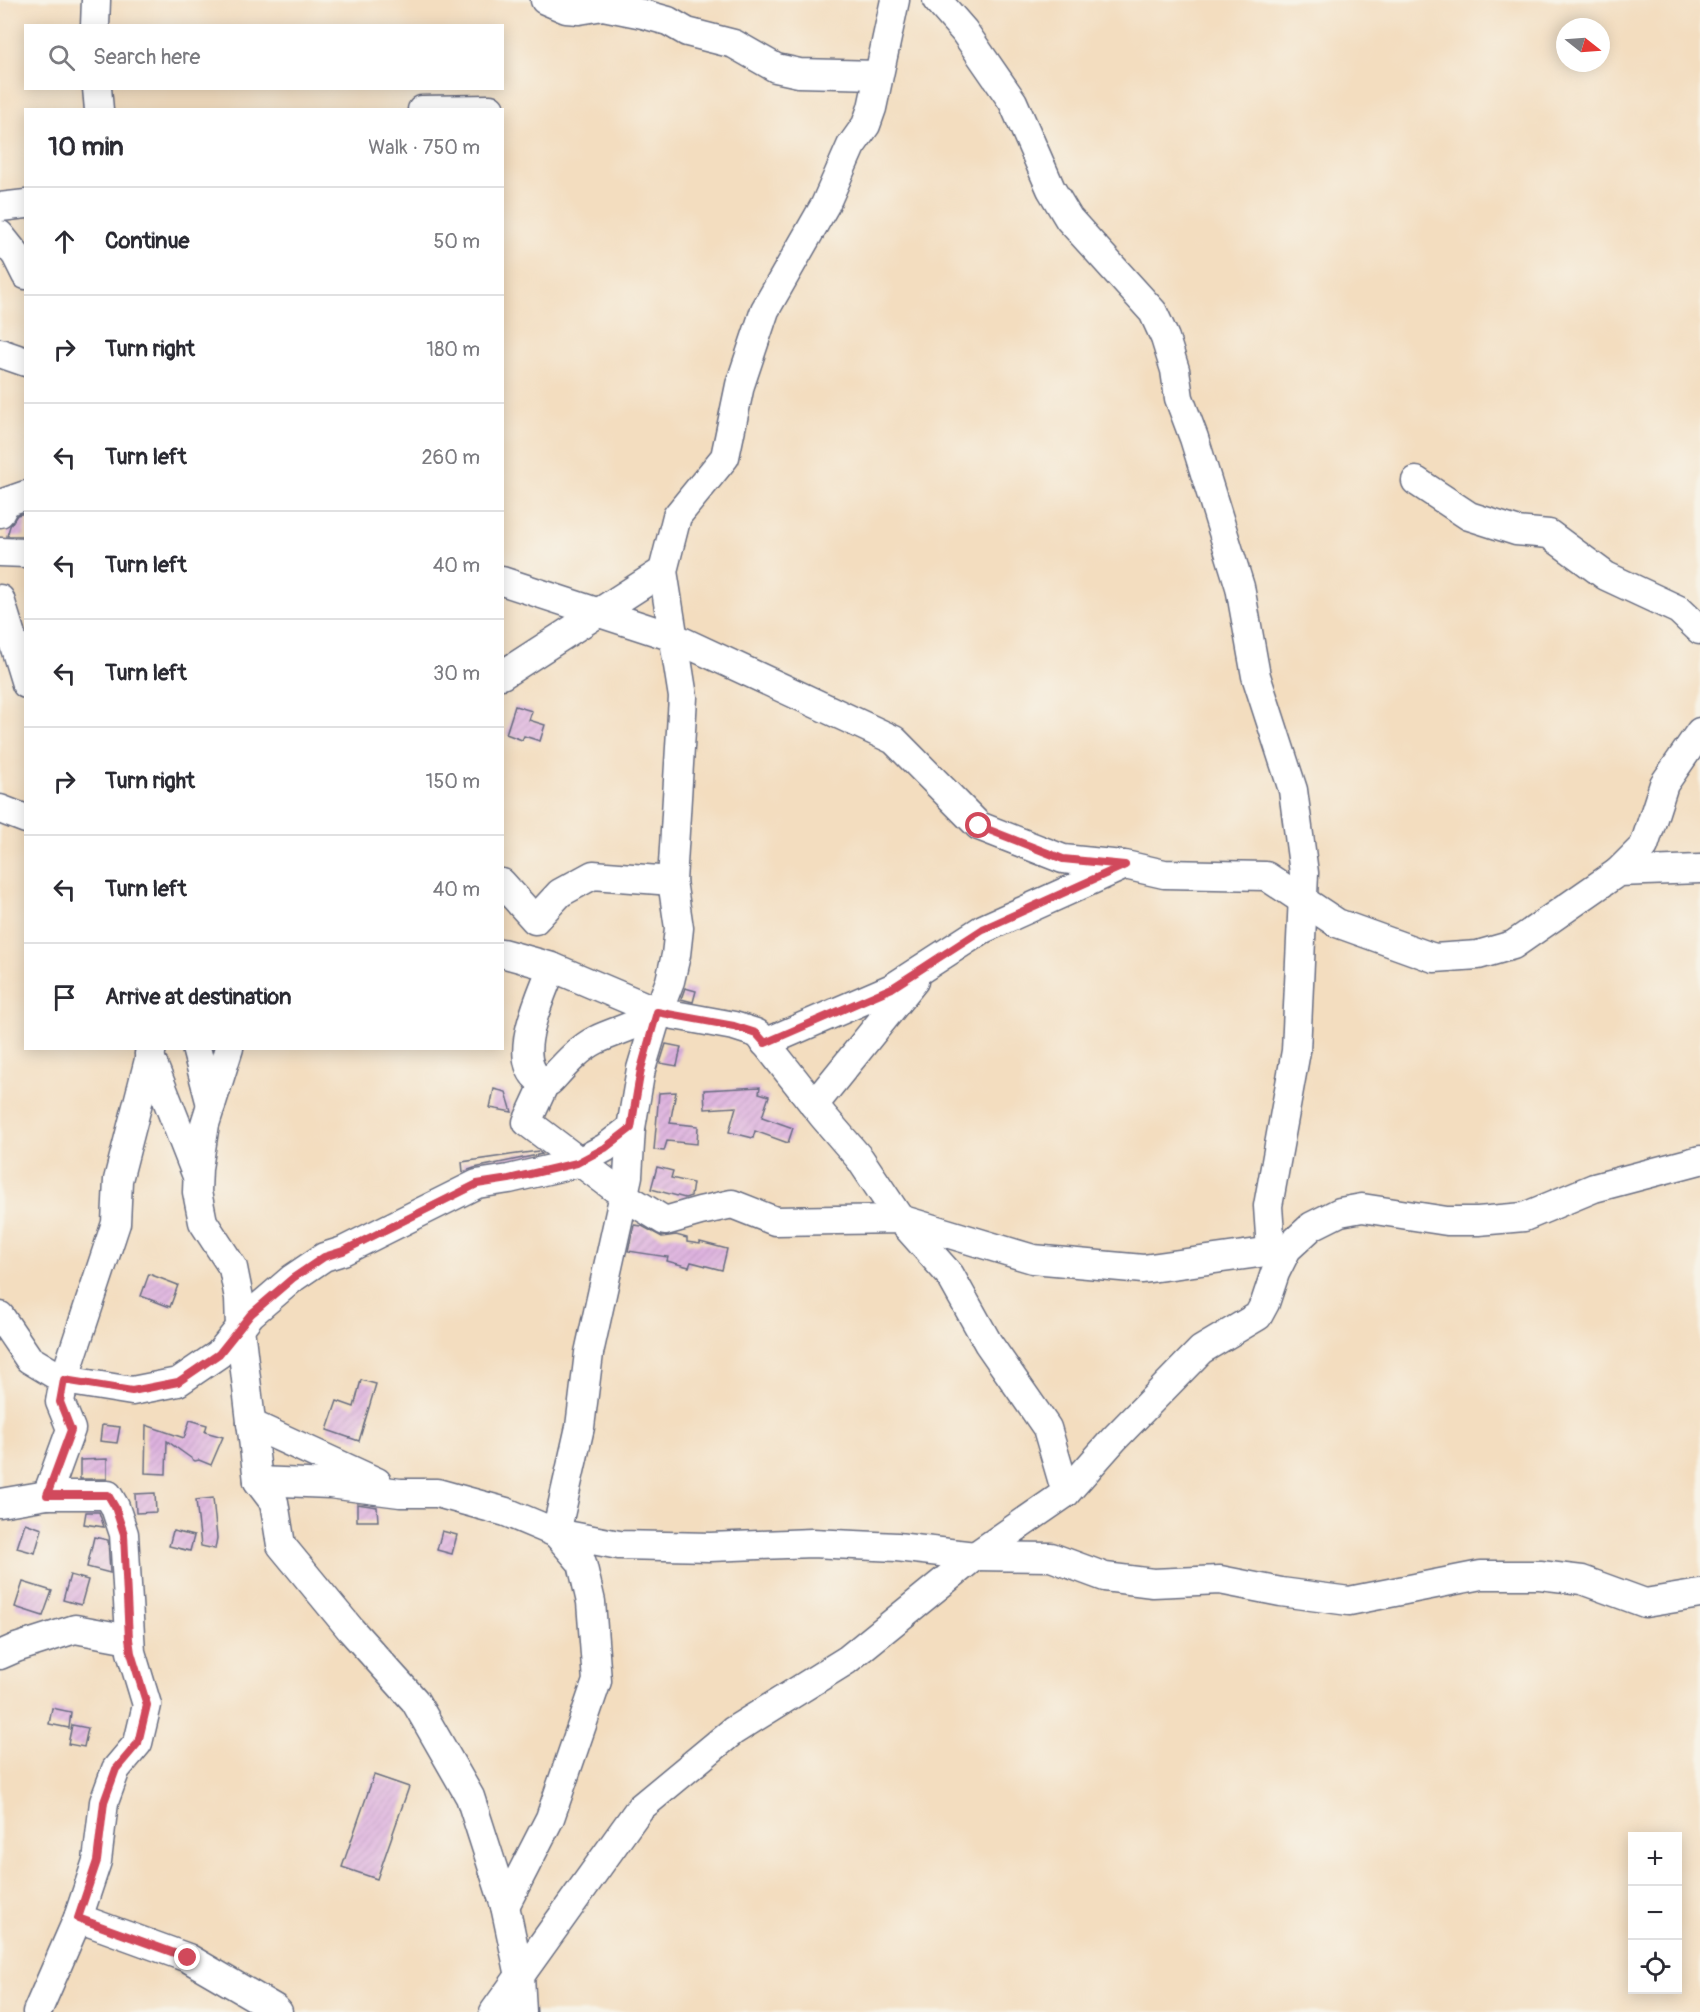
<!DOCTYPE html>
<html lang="en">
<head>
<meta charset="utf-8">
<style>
  :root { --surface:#fff; --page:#f7f7f7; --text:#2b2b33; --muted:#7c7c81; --line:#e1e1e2 }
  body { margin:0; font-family:Pangolin,sans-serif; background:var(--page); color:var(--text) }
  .controls { position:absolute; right:18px; bottom:18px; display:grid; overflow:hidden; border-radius:0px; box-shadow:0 3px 15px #0003 }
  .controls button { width:54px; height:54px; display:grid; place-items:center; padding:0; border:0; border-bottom:2px solid var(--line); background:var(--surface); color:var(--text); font:30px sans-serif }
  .compass { position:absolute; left:1556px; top:18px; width:54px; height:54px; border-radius:50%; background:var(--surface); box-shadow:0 3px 15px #0003; rotate:107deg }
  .stop { position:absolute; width:18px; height:18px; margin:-14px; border:4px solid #d1495b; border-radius:50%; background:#fff }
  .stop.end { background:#d1495b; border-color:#fff; box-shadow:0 2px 6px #0008 }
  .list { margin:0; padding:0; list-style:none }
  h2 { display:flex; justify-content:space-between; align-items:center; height:78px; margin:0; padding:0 24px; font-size:26px }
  h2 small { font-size:20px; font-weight:400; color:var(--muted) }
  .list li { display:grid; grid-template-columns:39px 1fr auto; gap:18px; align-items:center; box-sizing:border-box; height:108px; padding:0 24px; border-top:2px solid var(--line) }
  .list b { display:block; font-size:22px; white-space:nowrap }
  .list em { font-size:20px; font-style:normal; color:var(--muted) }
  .icon { flex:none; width:33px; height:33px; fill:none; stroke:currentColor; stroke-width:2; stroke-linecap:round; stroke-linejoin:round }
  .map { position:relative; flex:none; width:1700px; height:2012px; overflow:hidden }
  .search { position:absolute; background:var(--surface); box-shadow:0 3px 15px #0003; left:24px; top:24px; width:480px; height:66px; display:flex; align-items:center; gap:15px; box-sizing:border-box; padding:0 21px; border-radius:0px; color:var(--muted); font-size:22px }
  .panel { position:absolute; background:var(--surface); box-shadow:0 3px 15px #0003; left:24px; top:108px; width:480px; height:942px; border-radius:0px }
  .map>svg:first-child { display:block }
</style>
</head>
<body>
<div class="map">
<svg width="1700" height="2012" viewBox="0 0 1700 2012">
  <defs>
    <pattern id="building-hatch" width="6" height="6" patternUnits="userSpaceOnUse" patternTransform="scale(1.5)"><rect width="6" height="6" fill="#deb2df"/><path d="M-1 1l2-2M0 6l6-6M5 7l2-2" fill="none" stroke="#be99c2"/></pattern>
  </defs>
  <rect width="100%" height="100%" fill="#f7f3e8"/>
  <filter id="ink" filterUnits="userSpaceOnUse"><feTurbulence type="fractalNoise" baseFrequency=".0167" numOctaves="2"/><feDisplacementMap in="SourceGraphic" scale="12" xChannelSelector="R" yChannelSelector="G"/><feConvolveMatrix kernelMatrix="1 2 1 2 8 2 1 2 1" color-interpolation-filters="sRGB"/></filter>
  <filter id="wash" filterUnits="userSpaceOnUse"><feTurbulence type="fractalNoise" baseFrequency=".008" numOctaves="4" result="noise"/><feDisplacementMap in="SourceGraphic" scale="24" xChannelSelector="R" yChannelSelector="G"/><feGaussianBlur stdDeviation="1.35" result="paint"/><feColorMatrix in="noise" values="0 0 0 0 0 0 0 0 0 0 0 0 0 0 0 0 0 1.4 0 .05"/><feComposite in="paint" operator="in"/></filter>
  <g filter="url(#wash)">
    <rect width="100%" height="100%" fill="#f3ddbf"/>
    <g id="blocks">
      <g fill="url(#building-hatch)">
        <polygon points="26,513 24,536 7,536 10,526 17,515"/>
        <polygon points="515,706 532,711 529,720 545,725 540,741 524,736 522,740 506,734"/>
        <polygon points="685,988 696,991 693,1002 681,999"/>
        <polygon points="666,1044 681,1047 677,1066 660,1063"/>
        <polygon points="760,1087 759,1093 769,1096 762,1117 793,1128 788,1143 755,1131 753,1138 729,1132 736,1107 705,1109 704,1090"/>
        <polygon points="494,1089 506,1092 512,1112 490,1108"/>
        <polygon points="676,1092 670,1123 698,1126 697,1144 667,1141 664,1151 654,1150 659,1093"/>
        <polygon points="538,1151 542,1154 474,1168 463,1172 462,1162"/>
        <polygon points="657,1167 673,1171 671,1178 693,1183 691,1196 685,1198 651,1189"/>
        <polygon points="634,1225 642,1226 662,1237 676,1235 687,1238 687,1242 700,1244 700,1242 727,1249 722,1270 691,1262 689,1267 667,1261 668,1257 628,1251"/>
        <polygon points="149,1274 178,1285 170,1307 141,1296"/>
        <polygon points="361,1380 376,1384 359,1441 327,1430 337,1401 354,1407"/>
        <polygon points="190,1420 207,1425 205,1432 223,1437 211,1465 199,1460 195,1461 167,1441 166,1474 145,1473 146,1425 184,1438"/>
        <polygon points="102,1425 120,1427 117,1443 100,1441"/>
        <polygon points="107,1459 107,1479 80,1479 80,1460"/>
        <polygon points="155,1493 156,1512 136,1513 135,1494"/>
        <polygon points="213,1498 217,1538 215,1549 201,1546 196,1500"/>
        <polygon points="357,1504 377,1507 378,1521 357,1521"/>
        <polygon points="86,1512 99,1512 104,1527 84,1524"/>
        <polygon points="25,1523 42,1529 35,1553 17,1548"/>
        <polygon points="173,1531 194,1536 190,1551 169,1546"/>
        <polygon points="442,1531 457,1535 452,1554 437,1550"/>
        <polygon points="94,1537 108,1540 110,1573 87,1567"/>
        <polygon points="70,1575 88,1580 81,1605 63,1600"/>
        <polygon points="23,1582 52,1591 43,1616 15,1607"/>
        <polygon points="52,1708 71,1712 69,1728 49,1724"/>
        <polygon points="72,1725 88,1728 84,1747 68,1744"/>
        <polygon points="374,1775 409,1787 377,1879 342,1867"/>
      </g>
    </g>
  </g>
  <g filter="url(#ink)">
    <use href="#blocks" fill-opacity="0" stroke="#676c80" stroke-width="1.5"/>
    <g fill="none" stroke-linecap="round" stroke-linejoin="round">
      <defs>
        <g id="minor">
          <polyline points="545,0 566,9 579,10 603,6 643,14 668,21 687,32 734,44 776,68 799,73 878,75"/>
          <polyline points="937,0 964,31 1013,102 1051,189 1069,219 1153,312 1165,338 1175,370 1179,398 1194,438 1240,587 1256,676 1293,790 1304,873 1296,1051 1268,1206 1271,1250"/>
          <polyline points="95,26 96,0"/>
          <polyline points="97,88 99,110"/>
          <polyline points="422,110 490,109"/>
          <polyline points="0,207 26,204"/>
          <polyline points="0,235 16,255 26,275"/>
          <polyline points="0,353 26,362"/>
          <polyline points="1416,481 1469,516 1516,531 1549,534 1606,576 1679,610 1700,630"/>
          <polyline points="0,513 6,502 26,495"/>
          <polyline points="0,552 26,553"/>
          <polyline points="502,581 673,637 894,740 979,826 1063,859 1122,865"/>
          <polyline points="0,599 26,684"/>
          <polyline points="502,675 663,571 677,516 725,457 740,385 765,310 825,205 851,146 866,125 872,108 895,0"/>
          <polyline points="0,809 26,819"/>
          <polyline points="1618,872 1644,846 1664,784 1700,732"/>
          <polyline points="502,883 535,920 560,893 593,875 672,881"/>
          <polyline points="502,953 552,967 658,1012 734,1026 756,1033 760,1036 823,1116 860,1159 900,1219 950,1275 988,1343 1047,1428 1066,1493"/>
          <path d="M552,967c-10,28 -46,98 -7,116l5,-2c13,-14 28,-32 46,-41 21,-10 42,-14 62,-28"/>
          <polyline points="765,1043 892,988 983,929 1125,865 1164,874 1266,876 1337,923 1434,958 1478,955 1513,945 1618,872 1700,869"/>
          <polyline points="196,1048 211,1105"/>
          <polyline points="229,1048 205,1124 198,1168 197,1192 203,1222 233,1268 239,1298 240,1328 258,1481 274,1502 281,1545 351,1630 415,1701 470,1797 505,1906 520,1976 522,2012"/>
          <polyline points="149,1054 197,1176"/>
          <polyline points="545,1083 527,1122 629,1199 665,1221 700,1211 732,1204 775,1221 900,1219 1033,1259 1143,1269 1287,1249"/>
          <polyline points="814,1105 914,981"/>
          <polyline points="0,1316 29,1359 64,1380 132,1391 178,1382 219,1354 251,1314 293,1278 324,1257 343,1251 477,1184 509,1179 577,1163 605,1148 631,1128"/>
          <polyline points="251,1424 377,1482"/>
          <polyline points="258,1481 330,1484 400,1493 437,1493 506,1512 556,1533 619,1545 710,1547 812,1543 897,1547 975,1556 1051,1557 1105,1577 1153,1583 1220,1580 1281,1592 1349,1601 1481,1575 1540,1575 1582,1580 1645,1603 1700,1594"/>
          <polyline points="47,1495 71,1429 60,1402 64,1380 116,1223 118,1180 152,1048"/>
          <polyline points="0,1503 47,1495 108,1495 115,1507 124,1534 131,1652 147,1705 138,1743 116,1769 104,1802 97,1861 78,1918 37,2012"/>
          <polyline points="556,1533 580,1427 589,1353 628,1176 631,1128 641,1069 658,1012 670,981 676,955 679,928 672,881 683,697 663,571"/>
          <polyline points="0,1655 16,1648 75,1629 129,1639"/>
          <polyline points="505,1906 550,1818 597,1681 591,1602 582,1563 556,1533"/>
          <polyline points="78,1918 188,1958 274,2008 278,2012"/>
          <polyline points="494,2012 640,1808 733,1731 847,1660 975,1556 1066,1493 1114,1439 1201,1350 1258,1316 1265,1303 1275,1273 1287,1249 1312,1226 1340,1212 1362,1208 1447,1221 1478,1221 1524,1217 1594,1188 1700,1160"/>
        </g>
      </defs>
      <use href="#minor" stroke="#676c80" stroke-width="31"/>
      <use href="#minor" stroke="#fff" stroke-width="28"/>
    </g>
  </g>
  <g fill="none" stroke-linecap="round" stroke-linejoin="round" filter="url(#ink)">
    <polyline stroke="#d1495b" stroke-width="8" points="188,1958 78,1918 97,1861 104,1802 116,1769 138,1743 147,1705 131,1653 129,1639 124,1534 115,1507 108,1495 47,1495 71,1430 60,1402 64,1380 132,1391 178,1382 219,1354 251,1314 293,1278 324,1257 343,1251 477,1184 509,1179 577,1163 605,1148 631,1128 641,1069 657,1012 734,1026 756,1033 765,1043 892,988 983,929 1125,865 1063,859 979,826"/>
  </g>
</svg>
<div class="controls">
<button>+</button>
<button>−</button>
<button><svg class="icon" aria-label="locate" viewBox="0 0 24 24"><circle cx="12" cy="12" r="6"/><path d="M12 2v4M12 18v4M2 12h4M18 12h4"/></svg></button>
</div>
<svg class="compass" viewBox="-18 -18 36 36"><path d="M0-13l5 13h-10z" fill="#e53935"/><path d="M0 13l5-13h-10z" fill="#7c7c81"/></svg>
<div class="stop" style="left:979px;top:826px"></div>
<div class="stop end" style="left:188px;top:1958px"></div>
<div class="search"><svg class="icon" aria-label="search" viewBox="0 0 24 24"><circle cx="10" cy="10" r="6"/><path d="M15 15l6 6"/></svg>Search here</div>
<section class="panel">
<h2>10 min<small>Walk · 750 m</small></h2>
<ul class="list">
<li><svg class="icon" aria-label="ahead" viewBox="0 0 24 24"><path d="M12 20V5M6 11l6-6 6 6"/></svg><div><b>Continue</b></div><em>50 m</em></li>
<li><svg class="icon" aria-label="right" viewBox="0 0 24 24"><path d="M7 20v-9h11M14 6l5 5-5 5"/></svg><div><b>Turn right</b></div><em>180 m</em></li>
<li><svg class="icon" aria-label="left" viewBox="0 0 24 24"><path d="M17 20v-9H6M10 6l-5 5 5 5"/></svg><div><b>Turn left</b></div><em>260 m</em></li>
<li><svg class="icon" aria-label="left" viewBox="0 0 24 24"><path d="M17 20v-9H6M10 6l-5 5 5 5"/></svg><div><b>Turn left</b></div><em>40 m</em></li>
<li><svg class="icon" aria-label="left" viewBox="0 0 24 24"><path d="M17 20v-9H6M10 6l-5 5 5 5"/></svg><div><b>Turn left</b></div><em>30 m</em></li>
<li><svg class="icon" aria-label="right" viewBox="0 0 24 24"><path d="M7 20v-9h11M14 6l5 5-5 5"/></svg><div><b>Turn right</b></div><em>150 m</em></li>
<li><svg class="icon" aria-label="left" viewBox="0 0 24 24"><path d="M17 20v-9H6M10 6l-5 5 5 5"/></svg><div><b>Turn left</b></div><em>40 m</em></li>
<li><svg class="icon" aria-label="arrive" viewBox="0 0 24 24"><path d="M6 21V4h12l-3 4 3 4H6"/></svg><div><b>Arrive at destination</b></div></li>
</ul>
</section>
</div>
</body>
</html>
